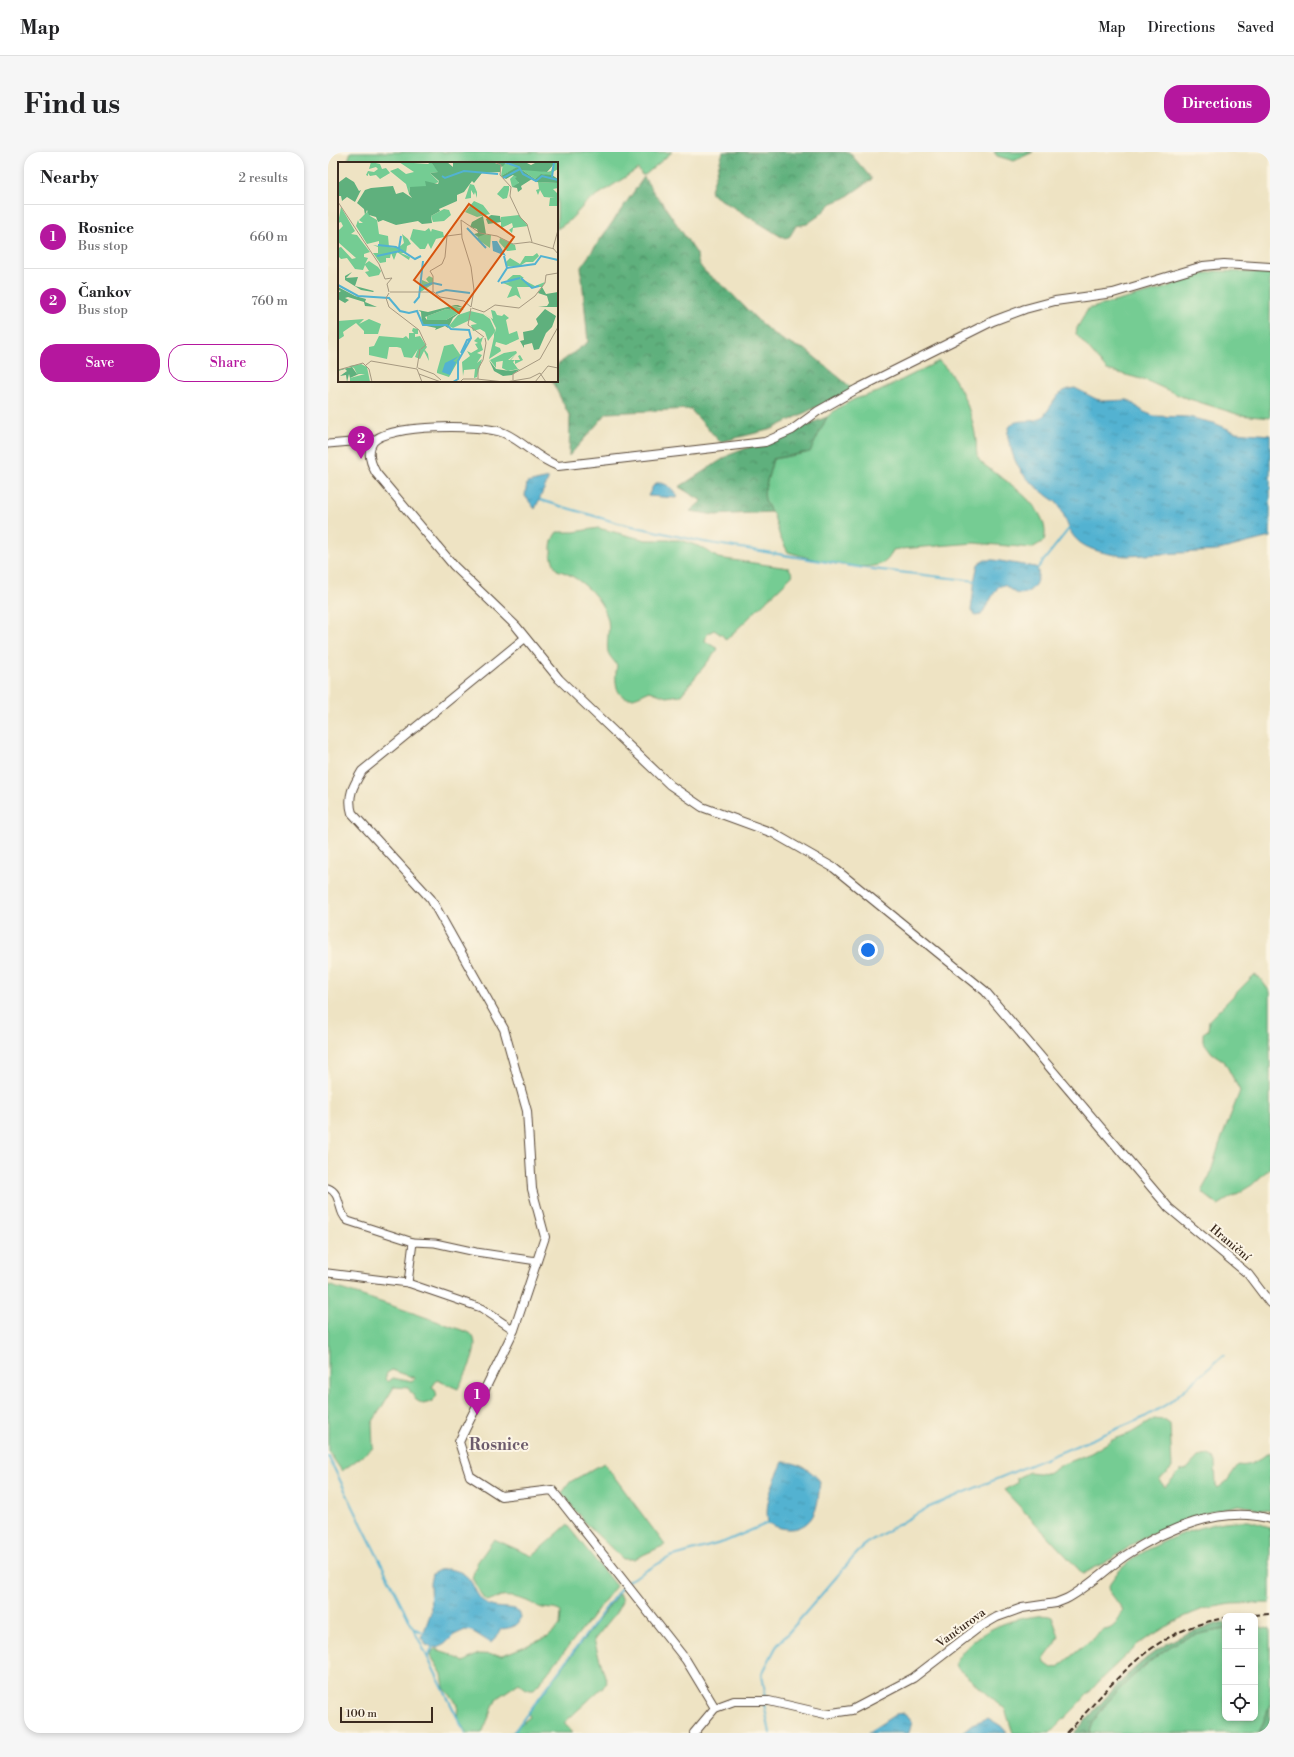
<!DOCTYPE html>
<html lang="en">
<head>
<meta charset="utf-8">
<style>
  :root { --surface:#fff; --page:#f6f6f6; --text:#202124; --muted:#757577; --line:#e0e0e0; --accent:#b5179e }
  body { margin:0; font-family:"Libre Bodoni",serif; background:var(--page); color:var(--text) }
  .controls { position:absolute; right:12px; bottom:12px; display:grid; overflow:hidden; border-radius:8px; box-shadow:0 2px 6px #0003 }
  .controls button { width:36px; height:36px; display:grid; place-items:center; padding:0; border:0; border-bottom:1px solid var(--line); background:var(--surface); color:var(--text); font:20px sans-serif }
  .scale { position:absolute; left:12px; bottom:10px; width:93px; box-sizing:border-box; padding-left:4px; border:2px solid #3b2a1e; border-top:0; font-size:11px; line-height:14px; white-space:nowrap; color:#3b2a1e; -webkit-text-stroke:3px #fcf5e5; paint-order:stroke }
  .you { position:absolute; left:540px; top:798px; width:14px; height:14px; margin:-10px; border:3px solid #fff; border-radius:50%; background:#1a73e8; box-shadow:0 0 0 6px #1a73e833 }
  .badge { display:grid; place-items:center; width:26px; height:26px; border-radius:50%; background:var(--accent); color:#fff; font-size:13px; font-weight:700 }
  .pin { position:absolute; translate:-50% -33px; filter:drop-shadow(0 1px 2px #0008) }
  .pin::after { content:''; position:absolute; top:21px; width:14px; height:12px; background:inherit; clip-path:polygon(0 0,100% 0,50% 100%) }
  .list { margin:0; padding:0; list-style:none }
  h2 { display:flex; justify-content:space-between; align-items:center; height:52px; margin:0; padding:0 16px; font-size:17px }
  h2 small { font-size:13px; font-weight:400; color:var(--muted) }
  .list li { display:grid; grid-template-columns:26px 1fr auto; gap:12px; align-items:center; box-sizing:border-box; height:64px; padding:0 16px; border-top:1px solid var(--line) }
  .list b { display:block; font-size:15px; white-space:nowrap }
  .list p { margin:0; font-size:13px; white-space:nowrap; color:var(--muted) }
  .list em { font-size:13px; font-style:normal; color:var(--muted) }
  .actions { display:flex; gap:8px; padding:12px 16px }
  .actions a { flex:1; padding:9px 0; border:1px solid var(--accent); border-radius:16px; text-align:center; font-size:14px; color:var(--accent) }
  .actions .main { background:var(--accent); color:#fff }
  .icon { flex:none; width:22px; height:22px; fill:none; stroke:currentColor; stroke-width:2; stroke-linecap:round; stroke-linejoin:round }
  .map { position:relative; flex:none; width:942px; height:1581px; overflow:hidden; border-radius:16px }
  header { display:flex; align-items:center; gap:24px; box-sizing:border-box; height:56px; padding:0 20px; background:var(--surface); border-bottom:1px solid var(--line) }
  header strong { font-size:19px }
  nav { display:flex; gap:22px; margin-inline-start:auto; font-size:14px }
  .intro { display:flex; align-items:center; justify-content:space-between; box-sizing:border-box; height:96px; padding:0 24px }
  h1 { margin:0; font-size:28px }
  .button { padding:10px 18px; border-radius:16px; background:var(--accent); color:#fff; font-size:14px; font-weight:700 }
  main { display:flex; gap:24px; padding:0 24px }
  aside { flex:1; background:var(--surface); border-radius:16px; box-shadow:0 2px 6px #0003 }
  .map>svg:first-child { display:block }
</style>
</head>
<body>
<header>
<strong>Map</strong>
<nav><a>Map</a><a>Directions</a><a>Saved</a></nav>
</header>
<div class="intro"><h1>Find us</h1><a class="button">Directions</a></div>
<main>
<aside>
<h2>Nearby<small>2 results</small></h2>
<ul class="list">
<li><span class="badge">1</span><div><b>Rosnice</b><p>Bus stop</p></div><em>660 m</em></li>
<li><span class="badge">2</span><div><b>Čankov</b><p>Bus stop</p></div><em>760 m</em></li>
</ul>
<div class="actions"><a class="main">Save</a><a>Share</a></div>
</aside>
<div class="map">
<svg width="942" height="1581" viewBox="0 0 942 1581">
  <defs>
    <pattern id="forest-crowns" width="20" height="18" patternUnits="userSpaceOnUse"><rect width="20" height="18" fill="#5fb07d"/><path d="M2 6a3 3 0 1 1 6 0M12 15a3 3 0 1 1 6 0" fill="none" stroke="#508f66"/></pattern>
    <pattern id="water-ripples" width="26" height="14" patternUnits="userSpaceOnUse"><rect width="26" height="14" fill="#52b2d1"/><path d="M2 4q2-2 4 0t4 0M15 11q2-2 4 0t4 0" fill="none" stroke="#4591a9"/></pattern>
  </defs>
  <rect width="100%" height="100%" fill="#fcf5e5"/>
  <filter id="ink" filterUnits="userSpaceOnUse"><feTurbulence type="fractalNoise" baseFrequency=".025" numOctaves="2"/><feDisplacementMap in="SourceGraphic" scale="8" xChannelSelector="R" yChannelSelector="G"/><feConvolveMatrix kernelMatrix="1 2 1 2 8 2 1 2 1" color-interpolation-filters="sRGB"/></filter>
  <filter id="wash" filterUnits="userSpaceOnUse"><feTurbulence type="fractalNoise" baseFrequency=".012" numOctaves="4" result="noise"/><feDisplacementMap in="SourceGraphic" scale="16" xChannelSelector="R" yChannelSelector="G"/><feGaussianBlur stdDeviation="0.9" result="paint"/><feColorMatrix in="noise" values="0 0 0 0 0 0 0 0 0 0 0 0 0 0 0 0 0 1.4 0 .05"/><feComposite in="paint" operator="in"/></filter>
  <g filter="url(#wash)">
    <rect width="100%" height="100%" fill="#eee3c3"/>
    <g fill="#74cc93" stroke="#587b58" fill-rule="evenodd">
      <polygon points="23,0 344,0 317,23 314,23 310,17 259,50 241,69 229,77 229,11 19,11"/>
      <polygon points="666,0 705,0 686,9 669,4"/>
      <polygon points="888,119 942,121 942,266 912,263 855,245 817,228 779,218 748,182 749,176 760,157 834,137 866,124"/>
      <path d="M611,209c22,20 33,51 37,79 1,7 -1,15 4,21 4,5 12,9 17,13 19,14 55,39 47,67l-12,7 -58,-5 -74,6 -7,1c-2,4 -4,9 -7,11 -18,15 -77,-3 -98,-9l-8,-15 -6,-21 -9,-15 -1,-9 9,-33 33,-6 21,-36 11,-9 17,-9 23,-7z"/>
      <path d="M270,376l48,12h35l22,8 15,10 71,10 4,7 -67,65 -3,-4 -9,-6 -7,4 -2,7 13,8 -37,46 -15,2 -16,-6c-5,2 -12,6 -17,7 -20,2 -18,-21 -16,-33 -3,-4 -8,-9 -9,-13 -2,-10 2,-22 0,-32 -6,-23 -29,-44 -51,-50 -7,-12 -9,-27 0,-38h17z"/>
      <polygon points="926,823 931,825 942,840 942,1016 924,1033 890,1053 876,1042 874,1038 882,1023 891,993 912,939 896,909 884,901 875,889 875,881 880,878 881,868"/>
      <path d="M0,1133c48,15 95,31 142,48 14,11 -6,43 -12,56l-21,-9 -5,7 3,2 2,7 -6,6 -8,2 -7,-4 -8,-12 -14,-1 -22,36 1,25 -31,23 -14,-20zM64,1218l23,8 -3,4 -19,-4 -5,4 -3,-3 2,-6z"/>
      <path d="M826,1267l10,1 6,4 2,44 -13,12 6,7 15,-16 7,-2 11,-12 10,-2 5,2 2,5 1,23 2,3 9,-7 11,-16c13,3 22,-7 32,-13v59l-31,-6 -34,8 -63,25 -29,20 -30,16 -79,-84 13,-7v-5l12,-6 19,2 15,-10 28,-11 21,-13 19,-7z"/>
      <polygon points="276,1311 337,1393 306,1407 295,1407 257,1371 234,1341 242,1330"/>
      <path d="M921,1369l21,6v76l-39,1 -28,5 -24,10 -41,25 -35,33 -27,30 -26,26h-37l-8,-24 -49,-42 -1,-4c15,-27 46,-42 75,-46 8,-1 15,-3 22,0l7,19 -3,7 -12,16 1,4 7,5 6,-1 45,-37c11,0 16,-10 20,-20l-13,-18 -1,-6c13,-33 82,-58 115,-64 8,-1 17,-1 25,-1z"/>
      <path d="M239,1373l49,61 -78,99 -4,4h-8l-7,-6 -22,15 -15,35h-16l-9,-16 1,-13 -14,-16 -2,-14 -11,-18 1,-5 3,-2 13,4 16,9 14,-8 25,1 45,-18 12,-11 1,-14c-8,-5 -13,-2 -22,-5 -3,0 -5,-3 -8,-4 -13,-7 -30,-9 -43,-2l-5,-3 -11,-20 5,-15 17,-24 38,17z"/>
      <polygon points="291,1441 294,1449 287,1462 266,1488 279,1531 236,1571 245,1581 184,1581 191,1573 202,1565 200,1561"/>
      <path d="M927,1474l15,3v76l-11,28h-169c2,-25 66,-80 88,-91 15,-8 31,-10 47,-13v89h30z"/>
    </g>
    <g fill="url(#forest-crowns)" stroke="#4d6d4e">
      <polygon points="395,0 521,0 544,27 517,46 504,51 492,63 479,72 468,74 462,84 457,87 382,41"/>
      <path d="M316,25l10,16 7,8 36,53c0,18 20,25 31,36 22,21 45,52 77,59l48,40 -81,40 -52,13 -30,-33 -83,4 -38,43 1,-39 -18,-36h5v-16l31,-23 -7,-75z"/>
      <polygon points="499,265 482,300 445,307 436,340 437,349 443,360 387,363 362,359 374,349 351,335 401,303"/>
      <path d="M897,1470v7c-16,3 -32,5 -47,13 -22,11 -87,67 -88,91h-16c47,-51 78,-97 151,-111z"/>
      <polygon points="942,1553 942,1581 931,1581"/>
    </g>
    <g fill="url(#water-ripples)" stroke="#466e78">
      <path d="M747,236l21,11 8,2 24,-1 16,12 10,4 34,1 26,6 21,9 35,3v102l-55,14 -88,5c-16,-1 -41,-5 -52,-18 -8,-9 -10,-25 -18,-35 -3,-3 -9,-6 -12,-9 -20,-17 -26,-20 -34,-45 -2,-7 -5,-14 -2,-21 6,-12 23,-3 33,-11 13,-12 12,-27 33,-29z"/>
      <polygon points="221,326 207,357 197,344 199,331"/>
      <path d="M328,331c10,-1 17,5 22,14l-1,1 -29,-2 5,-10z"/>
      <path d="M657,408h9l41,7 2,1c5,12 -7,30 -22,25 -4,-2 -7,-6 -11,-8l-6,2 -17,28 -6,1 -4,-5 4,-34 3,-13z"/>
      <path d="M455,1310c15,0 27,7 37,19 -1,8 -1,17 -3,24 -6,26 -29,29 -49,18 -4,-22 6,-42 15,-61z"/>
      <path d="M118,1417c32,2 23,24 41,35 7,5 19,3 28,5l6,7c-1,11 -11,12 -20,13l-5,9 -5,5 -19,-12 -7,-1 -11,5 -9,9 -8,4 -11,-3 -4,-8 9,-25 -1,-29 2,-9 7,-4z"/>
      <polygon points="576,1561 581,1565 584,1570 581,1581 539,1581 568,1562"/>
      <polygon points="660,1566 673,1574 679,1581 633,1581 644,1572"/>
    </g>
    <g fill="none" stroke-linecap="round" stroke-linejoin="round">
      <g stroke="#52b2d1" stroke-width="2">
        <polyline points="212,348 290,371 376,390 536,416 648,429"/>
        <polyline points="709,417 743,374"/>
        <polyline points="0,1304 137,1581"/>
        <polyline points="300,1429 342,1405 396,1390 440,1371"/>
        <polyline points="87,1477 97,1481"/>
        <polyline points="100,1506 105,1494"/>
        <polyline points="438,1545 434,1522 448,1495 537,1392 599,1356 815,1266 841,1251 896,1203"/>
        <polyline points="436,1552 442,1581"/>
        <polyline points="185,1581 295,1433"/>
      </g>
    </g>
  </g>
  <g filter="url(#ink)">
    <g fill="none" stroke-linecap="round" stroke-linejoin="round">
      <defs>
        <g id="minor">
          <polyline points="0,292 46,288"/>
          <path d="M0,1036c14,5 9,25 20,33l65,21 -5,41"/>
          <polyline points="85,1090 107,1091 148,1100 209,1109"/>
          <polyline points="0,1121 80,1131 153,1156 186,1178"/>
        </g>
        <g id="tertiary">
          <path d="M942,115l-46,-3 -21,2 -90,27 -58,8 -30,8 -32,12 -136,68 -39,22 -26,19 -27,12 -207,24c-22,-8 -34,-24 -54,-33 -21,-9 -117,-9 -131,9 -7,10 -2,22 3,31l78,93 62,60 43,53 111,106 32,22 71,26 61,35 151,123 184,217 79,66 22,29"/>
          <path d="M197,486l-163,133c-9,15 -15,25 -10,42l79,86 73,130 23,82 5,78 13,48 -31,93 -55,112 11,34 31,20 51,-6 134,170 29,48"/>
          <path d="M366,1581l21,-25 19,-7h35l56,13 27,-4 61,-32 65,-50 19,-11 25,-9 34,-5 10,-4c21,-11 39,-29 59,-43 39,-27 98,-51 145,-37"/>
        </g>
      </defs>
      <use href="#minor" stroke="#564637" stroke-width="9"/>
      <use href="#tertiary" stroke="#564637" stroke-width="10"/>
      <use href="#minor" stroke="#fff" stroke-width="7"/>
      <use href="#tertiary" stroke="#fff" stroke-width="8"/>
      <g stroke="#3b2a1e" stroke-width="2" stroke-dasharray="6 3" stroke-linecap="butt">
        <polyline points="908,1464 942,1462"/>
        <path d="M739,1581c49,-52 82,-102 158,-115"/>
      </g>
    </g>
  </g>
  <g text-anchor="middle" dominant-baseline="central" stroke-width="4" stroke-linejoin="round" paint-order="stroke">
    <g font-size="12" fill="#3b2a1e" stroke="#fcf5e5">
      <text transform="translate(902 1091) rotate(40)">Hraniční</text>
      <text transform="translate(633 1476) rotate(-36)">Vančurova</text>
    </g>
    <g font-size="16" font-weight="bold" fill="#6c5b6c" stroke="#fcf5e5">
      <text x="171" y="1293">Rosnice</text>
    </g>
  </g>
  <g transform="translate(10 10)">
    <rect width="220" height="220" fill="#eee3c3"/>
    <path d="M33,0l9,2 2,5 4,-1 4,5 -10,6 -4,-4 -6,1 -2,-3v3l-2,-1 2,-4 6,1 4,-3 -2,-2 -7,2zM61,0l29,2 3,-2 8,10 -9,1 9,9 -18,6 -11,-1 -1,7 -3,-10 -16,-13 8,-3 8,6 8,-2zM220,0v7l-5,3v5l-11,-3 -7,5 -13,-9 5,-2 20,4 4,-1 3,-8zM165,2h5l10,3 -17,9zM176,13h14l1,3 -12,-1 2,7 -7,3 -2,-8zM200,20l20,1v5l-5,1 5,5v4h-2h2v8h-9l1,-8h5l-11,-1 -4,-7 -2,5 -2,-5 3,-1zM132,22l4,1 3,7v6l-2,-6 -1,3 -3,-5v8l-6,1zM166,24h5v4l-2,8 -4,1 -6,-5zM136,39l9,4 7,9 -13,3 -12,-5zM3,45l14,24 -4,3 6,1 13,17 -6,2v3l4,1 -3,6 4,-3 9,6 3,4 -2,4 -10,2 -4,-5 4,-1 -4,-6 -2,5 -8,-1 -8,-11 -6,1 -3,-3v-8l3,-1 11,12 4,-1 -18,-16v-11l5,-5 -2,-4 -3,1zM106,47l5,1 2,5 -7,6 -11,1 -2,-6zM30,49l2,5 7,4 2,14 9,2 1,11 9,1 6,-5 -2,-9 6,5 3,5 -4,2 -1,7h-5l9,4 -1,3 -12,-8 -3,8 -3,-7 -1,5h-4v4l-6,1 -7,-10h5v-6l-5,-2 6,1v-5l-12,3 -11,-18 2,-6 1,3h4l-4,-3zM181,53l9,11 -15,2 -1,5 -3,-3 4,-3 -1,-4 -11,5v-11zM91,66l2,4 1,-3 11,3 1,5 -8,2 -5,10 -3,-6 -3,6h-5l-10,-10 3,-10 12,2zM142,72l11,1 -1,13 -13,-9zM162,76l15,7 1,5 -9,1 -8,-9zM199,91l2,3 -6,6h-7l-8,5 -11,-1 -1,-4 4,-4 10,6 5,-8h8zM175,113h7l4,3h-4l15,8 10,-4 -3,5h-25l4,12 -5,-4 -9,3 5,-11 -9,-4 7,-1 -3,-2zM91,114l4,2v6l-14,9 1,-6 6,-2h-5l1,-5 7,3 -3,-4zM115,144l11,3 -18,11h-19v-4l-2,1 21,-8 5,1 -1,-3zM153,148l4,1 2,4 5,1 2,-2 5,4 -3,2 3,14 8,-3 2,8 -13,6 -10,-3 -1,4 5,2 1,3 -12,8 7,-31 -5,-10 -10,-6 12,7zM132,149l13,3 7,5 5,11 -1,10v-7l-6,8 -3,-9 -5,-3 -7,2 -2,-6 6,-1 -7,-4 -17,8 -4,-2 9,-11zM26,157l-5,5 10,-5 12,5 -3,10h-14v-3l-8,-8 -13,9 1,4 -6,4v-19zM75,166l5,1v5h-3v3l5,-1 7,11 -3,4 1,-1 3,4 1,7 -5,-10 -4,8 -5,-2 3,-8 -6,9 -8,-1 -3,-9 -4,-1h-8l-2,12 -18,-4v-8l5,-1 5,-10 24,2 3,-2 3,3v-6h5l-2,-2zM140,175l2,2 3,-2 -2,6 -1,-3 3,10 -6,3 5,2 -5,8 5,-4 -5,18 -3,1 1,-9 -11,1 -1,6 -1,-14 8,-6 -3,-5 4,2 7,-4 -3,-5 3,-1 -4,-2zM179,191l-7,7h10l-2,-4 2,-1 3,5 -8,4v-4l-2,2 5,7 -10,2 -6,-3 1,-8h8zM23,202l6,3 3,15h-20v-4l15,-4h-8l-3,-6 -5,-2z" fill="#74cc93"/>
    <path d="M93,0h16l6,5v-5h39l9,3 -1,7 -18,1 -8,10 -2,-2 -8,11 -7,3v6l-18,8 1,2 -9,5 1,7 -10,1 -4,-3 -22,4 -13,-5 -5,2 -2,-5 -7,-2 -2,-5 -2,5 -1,-6 -7,-6 8,-13 6,-2 22,-2 3,8 7,-2 9,6 -3,-4 1,-7 16,-1 -1,-5 13,3 1,-3 -9,-8 8,-1zM158,0h29l6,3 6,-3h19l-9,10 -25,-2 13,9 6,-5 11,1 6,4v4l-22,-1 -4,-3 -11,7 1,3 -4,3 -1,-4 -5,-1 7,-4 -4,-5 2,-1 -4,-2 -7,4 -5,-3 16,-9 -11,-4 -4,4zM8,15l8,5 5,9 2,-1 -6,12 -8,-5 -5,4 -1,-5h-2l-1,-13zM153,53l9,1 1,6 -13,2 -2,-5zM145,54l3,18 -8,3 -4,-3 4,-1 -1,-4 -7,-2 2,-5zM14,110l-6,6 12,-1 -3,9 19,5 -1,1 -12,-2 -16,-10v-4zM0,125l17,9 11,3 -1,3 12,5 -12,-1 -1,-4 -16,-5 -3,1 4,2 -4,3 -7,-4v-6l3,-2 -3,-1zM204,125l4,7 12,-2v15h-20l9,-1 2,-3 -2,-7 -9,-3zM117,143h3l2,1 5,2 -12,-2 -3,1 1,3 -5,-1 -21,8 2,3h19l17,-10 -10,8 -5,10 -3,-2 -10,4 1,-2 -14,-3 -1,-13 -3,-2 10,2zM207,147l11,7 -4,11 -6,6 -7,16 -5,1 -2,-7 -8,2v3l-4,-7 4,-1 -1,-8 10,-2 5,-6 -2,-5zM151,198l7,9 14,2 10,-2 -8,6 -9,1 -9,-5zM14,205l5,7 4,-1 -11,5 -1,-4 -2,8 -1,-7 -6,1 7,-5 -2,-2 -7,2v5v-6z" fill="#5fb07d"/>
    <path d="M115,182l8,12 -12,21 -12,-4v-2l7,-25z" fill="#74cc93"/>
    <path d="M178,189l1,2 -9,7 -12,2v6l-6,-8 14,-7z" fill="#74cc93"/>
    <path d="M154,79h5l9,15 -13,-5zM121,194l-6,5 3,1 -6,13 -8,-3 3,-9z" fill="#52b2d1"/>
    <path fill="none" stroke="#52b2d1" stroke-width="2" d="M166,0l15,5 4,7 13,7 6,-5 16,4M104,14l3,2 19,-7 34,3M214,15l2,-15M165,16l17,-9M129,66l19,20M40,83l18,2 19,12 6,-3M61,86l2,-12M39,94l23,-5M169,106l28,-4 6,-8 17,4M183,116l11,10 7,-2M160,120l9,-14 -3,-12M163,121l19,-5M0,123l20,11 31,2 11,13 9,2 8,-2 6,14h24l4,4 18,1 2,8 -13,23v18l-5,3M82,125l13,-4 9,2M98,131l10,-3 24,3M76,141l5,-6 4,-36M123,191l6,-13 3,-1"/>
    <path fill="none" stroke="#a69981" stroke-width="1" d="M156,0l7,3 -1,10 11,12 -1,9 10,21 7,7 5,18M0,40l41,62 6,15 7,-1M220,68l-5,18 5,6M51,130l-2,-8 5,-6M52,130h44l6,5 24,4 7,6M95,130v-16l-3,-5 12,-7 3,-7 2,-21 15,-2M51,131l-3,5 3,9 30,23 7,15 -5,4M133,145l3,-17 -3,-23 -9,-29 -1,-18 19,13 17,3 16,8 17,-2 24,7M133,146l-3,17 16,12M134,146l12,4 11,-7 24,3 16,-12 10,-13 1,-8 12,-2M28,203l5,-4 46,8M79,206l3,-19M80,206l16,6 7,6M79,207l5,13M0,208l25,-7 6,6 3,13M81,212l22,8M139,217l27,3M140,217v-10l5,-9 3,-17 -1,-5M175,218v-6l27,-15 18,-32M122,220l3,-3h14M168,220l24,-4 10,-5 6,9M197,220l13,-16 10,2"/>
    <path fill="#d7540e" fill-opacity="0.15" stroke="#d7540e" stroke-width="2" d="M131,42l45,33 -55,76 -45,-33z"/>
    <rect width="220" height="220" fill="none" stroke="#3b2a1e" stroke-width="2"/>
  </g>
</svg>
<div class="controls">
<button>+</button>
<button>−</button>
<button><svg class="icon" aria-label="locate" viewBox="0 0 24 24"><circle cx="12" cy="12" r="6"/><path d="M12 2v4M12 18v4M2 12h4M18 12h4"/></svg></button>
</div>
<div class="scale">100 m</div>
<div class="you"></div>
<div class="pin badge" style="left:149px;top:1263px">1</div>
<div class="pin badge" style="left:33px;top:307px">2</div>
</div>
</main>
</body>
</html>
